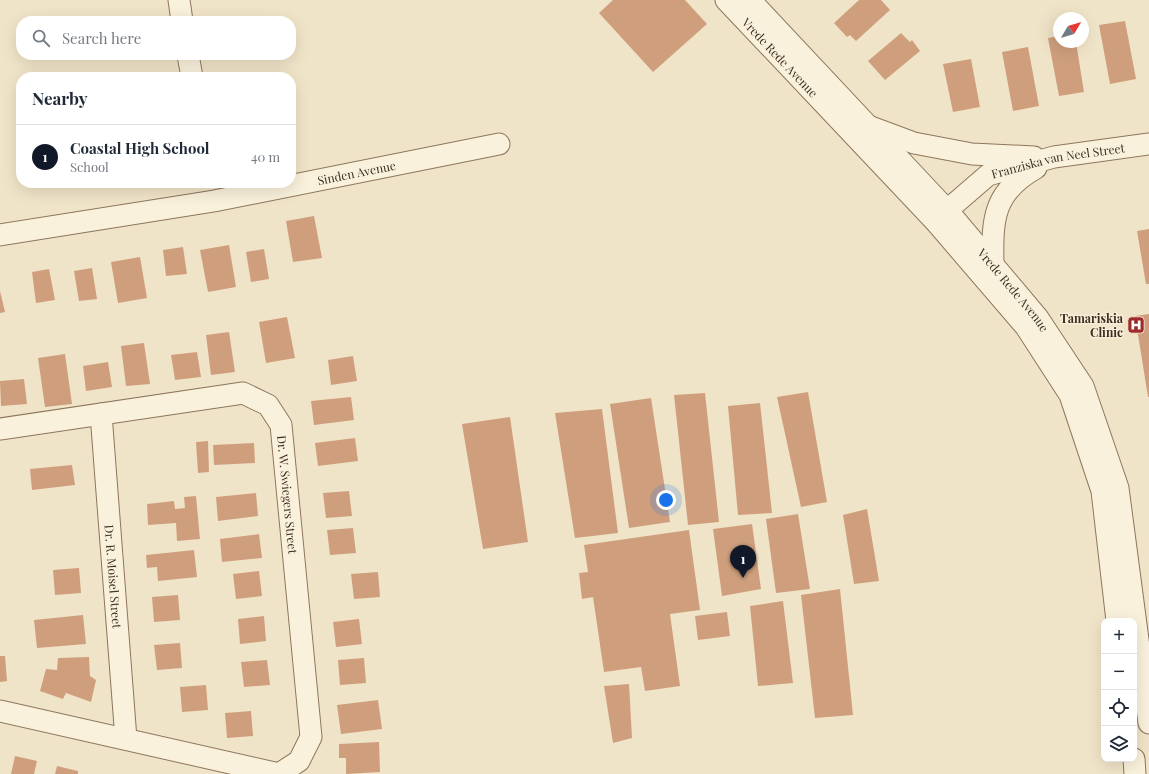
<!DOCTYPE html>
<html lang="en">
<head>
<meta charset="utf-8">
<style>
  :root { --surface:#fff; --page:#f2f2f3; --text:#1f2937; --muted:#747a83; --line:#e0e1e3; --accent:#111827 }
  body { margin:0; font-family:"Playfair Display",serif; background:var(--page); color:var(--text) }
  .controls { position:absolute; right:12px; bottom:12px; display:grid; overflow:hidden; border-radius:8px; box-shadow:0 4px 16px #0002 }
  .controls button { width:36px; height:36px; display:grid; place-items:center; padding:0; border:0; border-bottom:1px solid var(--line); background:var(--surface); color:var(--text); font:20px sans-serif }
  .compass { position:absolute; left:1053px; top:12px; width:36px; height:36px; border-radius:50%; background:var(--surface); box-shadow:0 4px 16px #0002; rotate:52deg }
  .you { position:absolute; left:666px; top:500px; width:14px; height:14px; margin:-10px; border:3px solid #fff; border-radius:50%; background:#1a73e8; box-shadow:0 0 0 6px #1a73e833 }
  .badge { display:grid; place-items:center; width:26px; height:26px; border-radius:50%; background:var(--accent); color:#fff; font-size:13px; font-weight:700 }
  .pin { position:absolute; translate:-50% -33px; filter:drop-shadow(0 1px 2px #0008) }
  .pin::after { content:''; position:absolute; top:21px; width:14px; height:12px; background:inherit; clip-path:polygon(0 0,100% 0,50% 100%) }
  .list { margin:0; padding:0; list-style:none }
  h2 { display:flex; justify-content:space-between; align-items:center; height:52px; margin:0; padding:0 16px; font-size:17px }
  h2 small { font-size:13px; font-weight:400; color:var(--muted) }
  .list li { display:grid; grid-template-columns:26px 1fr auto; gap:12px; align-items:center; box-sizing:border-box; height:64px; padding:0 16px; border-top:1px solid var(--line) }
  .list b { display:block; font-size:15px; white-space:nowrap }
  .list p { margin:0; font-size:13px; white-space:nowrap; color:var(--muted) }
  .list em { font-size:13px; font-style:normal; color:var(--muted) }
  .icon { flex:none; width:22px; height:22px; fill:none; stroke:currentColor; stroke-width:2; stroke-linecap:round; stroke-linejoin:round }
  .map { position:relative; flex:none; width:1149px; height:774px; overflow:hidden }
  .search { position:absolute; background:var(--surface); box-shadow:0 4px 16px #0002; left:16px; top:16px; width:280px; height:44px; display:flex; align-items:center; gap:10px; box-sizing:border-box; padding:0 14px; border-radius:16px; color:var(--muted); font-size:15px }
  .panel { position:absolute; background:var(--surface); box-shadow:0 4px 16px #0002; left:16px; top:72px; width:280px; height:116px; border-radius:16px }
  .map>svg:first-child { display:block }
</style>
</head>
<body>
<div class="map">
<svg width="1149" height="774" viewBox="0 0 1149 774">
  <rect width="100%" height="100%" fill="#f0e4c8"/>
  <g fill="#cf9f7d">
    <polygon points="613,0 685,0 707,24 653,72 599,13"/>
    <polygon points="859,0 881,0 890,10 856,41 850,35 847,37 834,23"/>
    <polygon points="1125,21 1136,79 1110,84 1099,25"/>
    <polygon points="901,33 910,42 912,40 920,51 885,80 868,61"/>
    <polygon points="1059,36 1059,42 1076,42 1084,92 1059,96 1048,38"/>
    <polygon points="1028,47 1039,106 1013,111 1002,52"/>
    <polygon points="971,59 980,107 953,112 943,64"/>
    <polygon points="314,216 322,258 293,262 286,221"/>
    <polygon points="1149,229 1149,284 1146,284 1137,231"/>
    <polygon points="229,245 236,287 208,292 200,250"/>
    <polygon points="183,247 187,274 166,276 163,250"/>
    <polygon points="264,249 269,279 251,282 246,252"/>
    <polygon points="140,257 147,298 118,303 111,262"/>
    <polygon points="92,268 97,299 79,301 74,271"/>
    <polygon points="49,269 55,300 36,303 32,272"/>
    <polygon points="0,291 5,312 0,313"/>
    <polygon points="1149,314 1149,397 1148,397 1135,316"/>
    <polygon points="287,317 295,358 266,363 259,322"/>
    <polygon points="229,332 235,372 211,375 206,335"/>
    <polygon points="144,343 150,384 126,386 121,346"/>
    <polygon points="197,352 201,377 175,380 171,355"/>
    <polygon points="65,354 72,404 45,407 38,358"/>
    <polygon points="353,356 357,381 331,385 328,360"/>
    <polygon points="108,362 112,387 86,391 83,366"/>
    <polygon points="24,379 27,404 1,406 0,381"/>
    <polygon points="808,392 827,502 801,507 777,397"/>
    <polygon points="705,393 719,522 688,525 674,395"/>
    <polygon points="351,397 354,420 314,425 311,401"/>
    <polygon points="651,398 670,522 629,528 610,404"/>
    <polygon points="760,403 772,513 738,515 728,406"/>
    <polygon points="602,409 618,533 575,538 555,413"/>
    <polygon points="510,417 528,542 483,549 462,424"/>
    <polygon points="355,438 358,461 318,466 315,443"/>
    <polygon points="208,441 209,472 198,473 196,442"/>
    <polygon points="254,443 255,463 214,465 213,445"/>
    <polygon points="72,465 75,485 32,490 30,469"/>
    <polygon points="349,491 352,516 326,518 323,493"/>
    <polygon points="256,493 258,516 218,521 216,497"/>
    <polygon points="196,496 200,539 177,541 176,523 148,525 147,504 174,501 175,509 185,508 184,497"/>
    <polygon points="867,509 879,581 854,584 843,515"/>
    <polygon points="798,514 810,589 776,593 766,519"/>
    <polygon points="752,524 761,589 722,596 713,529"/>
    <polygon points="353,528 356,553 330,555 327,530"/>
    <polygon points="689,530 700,610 670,614 680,686 645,691 641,667 604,672 593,597 582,599 579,573 588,572 584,545"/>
    <polygon points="259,534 262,558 222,562 220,539"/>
    <polygon points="194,550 197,577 158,581 157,567 147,568 146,555"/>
    <polygon points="79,568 81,593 55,595 53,570"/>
    <polygon points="259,571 262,596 236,599 233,574"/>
    <polygon points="378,572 380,597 354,599 351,574"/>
    <polygon points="840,589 853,715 815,718 801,595"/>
    <polygon points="178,595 180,620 154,622 152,597"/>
    <polygon points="783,601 793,683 758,686 750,606"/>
    <polygon points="727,612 730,636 698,640 695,616"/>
    <polygon points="83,615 86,644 37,648 34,620"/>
    <polygon points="264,616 266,641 240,644 238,619"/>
    <polygon points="359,619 362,644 336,647 333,622"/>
    <polygon points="180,643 182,668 157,670 154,645"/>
    <polygon points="0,656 5,656 7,681 0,682"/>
    <polygon points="89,657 90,676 96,680 91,702 66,693 63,699 40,691 46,669 57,670 58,658"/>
    <polygon points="364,658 366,683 340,685 338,660"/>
    <polygon points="267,660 270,685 244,687 241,662"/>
    <polygon points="629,684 632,738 613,743 604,686"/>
    <polygon points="206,685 208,710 182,712 180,687"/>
    <polygon points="378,700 382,729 341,734 337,705"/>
    <polygon points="251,711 253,736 227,738 225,713"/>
    <polygon points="379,742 380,772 346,774 346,758 339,758 339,744"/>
    <polygon points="15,756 37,761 34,774 11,774"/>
    <polygon points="57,766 78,771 78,774 55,774"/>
  </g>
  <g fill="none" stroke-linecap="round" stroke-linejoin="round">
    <defs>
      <g id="minor">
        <polyline points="179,0 182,21"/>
        <path id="s1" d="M726,0l209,221 91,106 44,68 32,96 15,130"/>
        <path id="s2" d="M750,0l197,210 91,108 45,68 35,102 31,235"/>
        <polyline points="188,55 192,77"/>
        <polyline points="871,127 914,143 972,154 1034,157"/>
        <path id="s3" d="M937,219l51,-44 66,-18 95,-13"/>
        <path id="s4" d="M0,235l214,-34 285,-57"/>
        <path d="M993,265c-1,-46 0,-73 43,-97"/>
        <path id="s5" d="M101,414l25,325"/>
        <path id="s6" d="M0,429l243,-36 25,12 13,20 30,312 -12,24 -20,13"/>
        <polyline points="0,711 279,774"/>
        <polyline points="1134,759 1135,774"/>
      </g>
    </defs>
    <use href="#minor" stroke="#8d765c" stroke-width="23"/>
    <use href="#minor" stroke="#faf1dc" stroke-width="21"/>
  </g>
  <defs>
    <symbol id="hospital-square" viewBox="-11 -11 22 22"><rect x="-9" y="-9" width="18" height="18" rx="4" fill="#9e2a2b" stroke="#f7eed8"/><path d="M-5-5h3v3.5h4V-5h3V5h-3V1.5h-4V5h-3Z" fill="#fff"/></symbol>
  </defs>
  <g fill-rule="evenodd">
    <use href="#hospital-square" x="1126" y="315" width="20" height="20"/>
  </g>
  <g text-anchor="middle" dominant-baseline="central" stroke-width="3" stroke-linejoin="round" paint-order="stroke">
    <g font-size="12" fill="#3d2e20" stroke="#f7eed8">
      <text stroke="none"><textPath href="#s1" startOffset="79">Vrede Rede Avenue</textPath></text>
      <text stroke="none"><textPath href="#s3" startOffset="139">Franziska van Neel Street</textPath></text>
      <text stroke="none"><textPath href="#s4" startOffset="362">Sinden Avenue</textPath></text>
      <text stroke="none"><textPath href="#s2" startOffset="392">Vrede Rede Avenue</textPath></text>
      <text stroke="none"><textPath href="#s6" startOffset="367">Dr. W. Swiegers Street</textPath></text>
      <text stroke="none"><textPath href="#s5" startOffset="163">Dr. R. Moisel Street</textPath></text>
    </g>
    <g font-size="12" font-weight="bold" fill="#3d2e20" stroke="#f7eed8" text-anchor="end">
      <text x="1123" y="318">Tamariskia<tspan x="1123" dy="14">Clinic</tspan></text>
    </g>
  </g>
</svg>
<div class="controls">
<button>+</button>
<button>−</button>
<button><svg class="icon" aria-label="locate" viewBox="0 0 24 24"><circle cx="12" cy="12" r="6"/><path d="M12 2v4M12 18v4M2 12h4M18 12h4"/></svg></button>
<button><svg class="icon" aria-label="layers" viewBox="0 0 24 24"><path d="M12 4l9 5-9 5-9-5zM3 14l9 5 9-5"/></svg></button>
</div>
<svg class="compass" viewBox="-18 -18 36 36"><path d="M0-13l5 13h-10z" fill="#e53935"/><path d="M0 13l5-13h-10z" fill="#747a83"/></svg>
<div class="you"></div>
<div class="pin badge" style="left:743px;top:578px">1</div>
<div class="search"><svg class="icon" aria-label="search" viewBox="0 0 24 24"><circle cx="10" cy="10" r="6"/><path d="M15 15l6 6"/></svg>Search here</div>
<section class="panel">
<h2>Nearby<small></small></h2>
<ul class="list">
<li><span class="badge">1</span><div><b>Coastal High School</b><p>School</p></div><em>40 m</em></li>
</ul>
</section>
</div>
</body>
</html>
